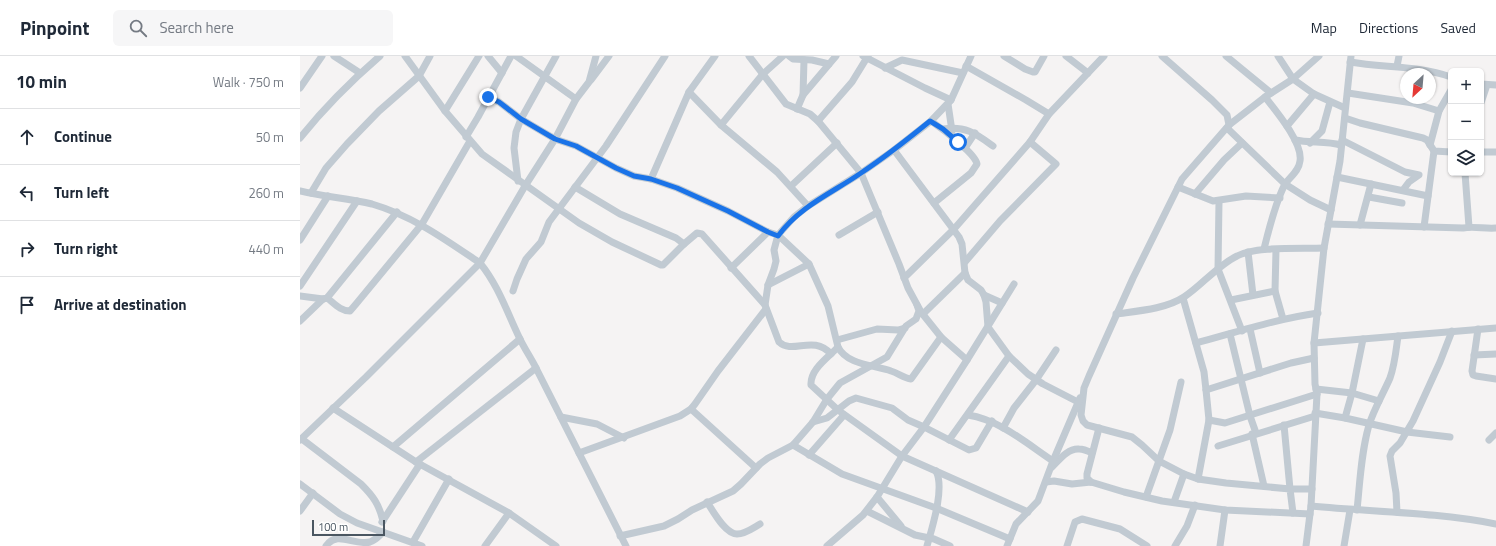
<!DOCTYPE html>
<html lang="en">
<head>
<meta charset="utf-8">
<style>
  :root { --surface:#fff; --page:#f6f6f7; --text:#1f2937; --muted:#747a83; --line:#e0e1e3 }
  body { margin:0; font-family:"Titillium Web",sans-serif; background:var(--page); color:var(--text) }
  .controls { position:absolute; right:12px; top:12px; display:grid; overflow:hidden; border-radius:6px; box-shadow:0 1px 3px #0004 }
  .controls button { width:36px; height:36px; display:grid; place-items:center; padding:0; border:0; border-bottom:1px solid var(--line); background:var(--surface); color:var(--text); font:20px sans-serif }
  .compass { position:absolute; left:1100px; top:12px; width:36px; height:36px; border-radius:50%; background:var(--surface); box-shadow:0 1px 3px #0004; rotate:206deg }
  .scale { position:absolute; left:12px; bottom:10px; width:73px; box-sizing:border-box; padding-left:4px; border:2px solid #4a5661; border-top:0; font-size:11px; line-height:14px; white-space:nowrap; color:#4a5661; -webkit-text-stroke:3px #fff; paint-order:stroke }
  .stop { position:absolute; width:12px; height:12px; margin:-9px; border:3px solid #1a73e8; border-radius:50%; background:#fff }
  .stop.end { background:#1a73e8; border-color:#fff; box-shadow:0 1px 4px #0008 }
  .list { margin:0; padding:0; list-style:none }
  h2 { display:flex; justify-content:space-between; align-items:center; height:52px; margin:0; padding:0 16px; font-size:17px }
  h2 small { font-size:13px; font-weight:400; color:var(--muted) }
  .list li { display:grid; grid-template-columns:26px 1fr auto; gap:12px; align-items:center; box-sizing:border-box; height:56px; padding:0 16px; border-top:1px solid var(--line) }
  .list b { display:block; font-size:15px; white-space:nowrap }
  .list em { font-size:13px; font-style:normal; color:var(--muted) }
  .icon { flex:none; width:22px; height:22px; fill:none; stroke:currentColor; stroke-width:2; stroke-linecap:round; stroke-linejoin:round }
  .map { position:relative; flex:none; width:1196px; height:490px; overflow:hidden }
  header { display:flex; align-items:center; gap:24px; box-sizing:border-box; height:56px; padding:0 20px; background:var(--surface); border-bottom:1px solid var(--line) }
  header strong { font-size:19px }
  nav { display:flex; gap:22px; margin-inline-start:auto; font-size:14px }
  .search { width:280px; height:36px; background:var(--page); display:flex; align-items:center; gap:10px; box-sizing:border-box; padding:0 14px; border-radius:6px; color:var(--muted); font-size:15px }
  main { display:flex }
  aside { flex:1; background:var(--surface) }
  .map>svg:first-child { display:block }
</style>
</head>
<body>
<header>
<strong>Pinpoint</strong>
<div class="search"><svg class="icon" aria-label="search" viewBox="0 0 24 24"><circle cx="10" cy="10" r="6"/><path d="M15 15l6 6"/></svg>Search here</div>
<nav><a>Map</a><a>Directions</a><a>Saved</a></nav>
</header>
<main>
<aside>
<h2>10 min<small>Walk · 750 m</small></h2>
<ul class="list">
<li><svg class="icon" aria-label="ahead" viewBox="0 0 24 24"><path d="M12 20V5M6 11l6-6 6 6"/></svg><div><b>Continue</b></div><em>50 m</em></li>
<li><svg class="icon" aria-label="left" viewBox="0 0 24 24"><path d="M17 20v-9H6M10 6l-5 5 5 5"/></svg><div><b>Turn left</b></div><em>260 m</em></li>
<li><svg class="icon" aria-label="right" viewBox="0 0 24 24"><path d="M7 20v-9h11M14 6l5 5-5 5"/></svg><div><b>Turn right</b></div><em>440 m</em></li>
<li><svg class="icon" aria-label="arrive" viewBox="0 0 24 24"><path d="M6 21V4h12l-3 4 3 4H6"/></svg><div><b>Arrive at destination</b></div></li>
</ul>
</aside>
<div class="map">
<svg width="1196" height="490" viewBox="0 0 1196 490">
  <rect width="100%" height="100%" fill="#f5f3f3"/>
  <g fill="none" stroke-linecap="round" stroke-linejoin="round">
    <g stroke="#c1cad2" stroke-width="7">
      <polyline points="34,0 60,17"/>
      <polyline points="105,0 145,55 182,98 279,167 312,186 361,209 363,209 384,188"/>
      <polyline points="188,0 202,17"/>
      <polyline points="216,0 276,43"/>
      <path d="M296,0l-7,26 -13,17 -21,40 -30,47 -45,77c18,22 27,49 39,74 5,11 12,21 17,31l90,178"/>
      <polyline points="449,0 486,48 510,58 518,65 561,117 599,208 608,232 621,256 641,281 667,304"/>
      <polyline points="489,0 493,3 512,4 529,8"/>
      <polyline points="563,0 625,32 651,44"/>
      <polyline points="704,0 725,13 733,16 735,16 744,0"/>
      <polyline points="766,0 788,17"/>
      <polyline points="862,0 912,44 927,59 929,69"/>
      <polyline points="926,0 971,37"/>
      <polyline points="978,0 993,23 1014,38 1045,52"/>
      <path d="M1050,6c35,6 67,3 101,15"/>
      <polyline points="666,10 726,44 749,58"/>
      <polyline points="1097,10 1099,0"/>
      <polyline points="585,12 602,4 663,17"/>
      <polyline points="291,24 309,0"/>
      <polyline points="1181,28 1196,29"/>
      <polyline points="0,32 22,0"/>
      <polyline points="389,36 421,69 477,116 508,150"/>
      <polyline points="1048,37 1113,47 1139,55"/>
      <polyline points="503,39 504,4"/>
      <path d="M188,41l11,5 22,17 34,20 21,7 40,22 18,8 17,3 26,9 51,23 40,21 10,3 31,29 19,42 10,41c-9,10 -28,22 -27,38l27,25 64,46 126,56"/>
      <polyline points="1181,47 1187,29"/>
      <polyline points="648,48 652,75"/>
      <polyline points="497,53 503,39 536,0"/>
      <polyline points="145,55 179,0"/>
      <polyline points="1045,62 1060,67 1123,82 1127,84 1134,95 1151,96"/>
      <polyline points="518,65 552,26 568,0"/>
      <path d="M631,65c10,7 44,32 46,43l-6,9 -37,30"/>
      <polyline points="421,69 463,18 483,0"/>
      <polyline points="987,70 1014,38"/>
      <polyline points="927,72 985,128 1010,144 1031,154"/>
      <path d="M643,73c23,-3 32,4 50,17"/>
      <polyline points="166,81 178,61 211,0"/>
      <path d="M0,82c24,-30 51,-57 80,-82"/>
      <path d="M995,84c15,3 31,1 46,5"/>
      <polyline points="1042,84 1105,116 1119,119 1109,126 1103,134"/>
      <polyline points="1010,87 1022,75 1030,46"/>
      <polyline points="1130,89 1139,55 1151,34"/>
      <polyline points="665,92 675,77"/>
      <polyline points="594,94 659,181 662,188 665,217 668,224 681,234 684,239 686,246 688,271 709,300 728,318 743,328 778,346"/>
      <polyline points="1181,96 1196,96"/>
      <polyline points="1165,117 1169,171"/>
      <polyline points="1037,121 1128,140"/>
      <polyline points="351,123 389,36 415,0"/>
      <polyline points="218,125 214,92 216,76 221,63 256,0"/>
      <polyline points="491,130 537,87"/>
      <polyline points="275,131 320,158 376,182 384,188 397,177 402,178 465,249"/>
      <polyline points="878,131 913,145 946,140 980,142"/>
      <path d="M0,135c24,6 49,7 72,13 41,12 74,36 108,59l-114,114 -66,63"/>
      <polyline points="11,137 26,112 47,88 79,55 119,20 130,0"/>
      <polyline points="895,138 924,104 942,87"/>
      <polyline points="1069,141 1102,147"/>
      <polyline points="919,145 918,213 942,275"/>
      <path d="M1028,168l135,4c11,-2 22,1 33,0"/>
      <polyline points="1060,169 1071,128"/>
      <polyline points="1124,171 1134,95"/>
      <polyline points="539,179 578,156"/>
      <polyline points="0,184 28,140"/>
      <path d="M964,193c5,-20 11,-46 21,-65 5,-7 14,-13 15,-23 3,-18 -24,-50 -35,-64"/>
      <polyline points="976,194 975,235 983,263"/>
      <polyline points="948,196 953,239"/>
      <polyline points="665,206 700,165 756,108 730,86"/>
      <polyline points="431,212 468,176"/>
      <polyline points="604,222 654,173 730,86 749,58 804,0"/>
      <polyline points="468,229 509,208"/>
      <polyline points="0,230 57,145"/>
      <polyline points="213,235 217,223 226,203 241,186 249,166 306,90 365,0"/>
      <polyline points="684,239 702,247"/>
      <polyline points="0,240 23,243"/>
      <path d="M27,242c7,5 13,13 23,13l6,-7 66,-80 48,-83"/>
      <polyline points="883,242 904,316 906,334 909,364 898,423"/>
      <polyline points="931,244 975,235"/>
      <polyline points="623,258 665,217"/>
      <path d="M816,258c21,-3 50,-5 68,-17 17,-11 34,-32 53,-41 19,-10 64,-7 87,-8"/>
      <polyline points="0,265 23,243 27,242 97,156"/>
      <polyline points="950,273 960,317"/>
      <polyline points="1178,273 1172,315 1173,319 1176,320 1196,323"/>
      <polyline points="930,278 950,360 956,377"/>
      <polyline points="537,284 577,273 598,274 605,272"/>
      <path d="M896,287c41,-11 80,-24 122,-30"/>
      <polyline points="1014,287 1196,272"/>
      <path d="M538,291c9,18 36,18 53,24 7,2 13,7 20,8l30,-42"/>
      <path d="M531,298c-18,-20 -38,1 -52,-12l-14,-37 3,-20 6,-16 2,-8 -2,-11 4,-15 16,-18 14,-11 53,-33 33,-23 37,-29 20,-21 20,-44"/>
      <polyline points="1174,299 1196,298"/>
      <polyline points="1016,333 1052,337 1079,345"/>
      <polyline points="906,334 991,307 1014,302"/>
      <polyline points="33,352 116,406 209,457 256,490"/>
      <polyline points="391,353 456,412"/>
      <polyline points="1015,357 1045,362 1107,376 1150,381"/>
      <path d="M668,359c32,5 58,28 85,46"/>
      <polyline points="261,361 297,368 324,382"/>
      <polyline points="1045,362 1052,337 1063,283"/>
      <polyline points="909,364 925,367 1017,338"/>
      <polyline points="513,366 527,362 549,345 556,342 592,352 608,364 624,371 669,394 676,392 692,365"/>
      <polyline points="984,369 990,433 1012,433"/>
      <polyline points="703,372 714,352 736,324 756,294"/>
      <polyline points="952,378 964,430"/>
      <path d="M2,383l59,45c12,12 18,20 22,37"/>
      <polyline points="649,384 709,300"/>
      <polyline points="1189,384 1196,377"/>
      <polyline points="493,389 542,418 636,452 710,483"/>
      <polyline points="918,390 1015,360"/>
      <polyline points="93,391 220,283"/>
      <polyline points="279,397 380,360 391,353 395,348 418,315 466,253"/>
      <polyline points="509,399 544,359"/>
      <polyline points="116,406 236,312"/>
      <path d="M752,411c7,-7 16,-19 27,-18 4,0 9,2 13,4"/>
      <polyline points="746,426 754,425 772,428 791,426 824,436 862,445 925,454 1010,458"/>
      <polyline points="791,426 787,422 787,418 799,372"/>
      <polyline points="0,428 40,458 57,467 122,490"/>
      <polyline points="577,441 601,470"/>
      <polyline points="846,441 870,374 881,326"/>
      <path d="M407,446c6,9 18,32 30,32 8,0 16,-6 23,-10"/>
      <polyline points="874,446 884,418"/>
      <path d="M1011,450c62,6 124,6 185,18"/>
      <path d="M1057,454c3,-28 4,-57 12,-85 5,-16 14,-31 21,-47 5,-14 6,-28 8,-42"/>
      <polyline points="0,455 13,437"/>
      <polyline points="567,455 615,479 634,483 650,490"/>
      <polyline points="1097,456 1096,437 1090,400 1092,395 1100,387 1113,365 1140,306 1152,275"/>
      <polyline points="993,457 990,433 926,427 898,423 884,418 859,405 842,389 832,381 787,369 783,365 781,359 784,332 789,320 833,222 882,123 929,69 965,41 993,23 1019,0"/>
      <polyline points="82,466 120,408"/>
      <polyline points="320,480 364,470 378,463 392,454 433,435 441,428 460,408 468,402 493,389 513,366 527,343 540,327 587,301 606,270 616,263 619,255 617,249"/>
      <polyline points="113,486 149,423"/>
      <path d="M26,490c11,-16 28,0 44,-4 6,-2 9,-6 13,-10"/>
      <polyline points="185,490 209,457"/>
      <polyline points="527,490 563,459 577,441 602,400 624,371 667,304 714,228"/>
      <path d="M627,490c5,-18 18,-58 9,-75"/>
      <polyline points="707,490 716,468 738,445 753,405 780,342"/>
      <polyline points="767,490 775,466 782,463 820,473 847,490"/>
      <polyline points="875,490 887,470 895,449"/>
      <polyline points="920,490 925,454"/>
      <polyline points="1006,490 1011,450 1017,338 1015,328 1014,287 1024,192 1040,105 1051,0"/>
      <polyline points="1044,490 1050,454"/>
    </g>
  </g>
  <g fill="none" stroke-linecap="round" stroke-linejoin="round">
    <path stroke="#1a73e8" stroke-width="5" d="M188,41l11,5 22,17 34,20 21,7 40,22 18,8 17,3 26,9 51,23 40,21 10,4c22,-30 54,-43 83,-63 24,-16 47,-34 69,-52l13,8 15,13"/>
  </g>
</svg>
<div class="controls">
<button>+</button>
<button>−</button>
<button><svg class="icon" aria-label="layers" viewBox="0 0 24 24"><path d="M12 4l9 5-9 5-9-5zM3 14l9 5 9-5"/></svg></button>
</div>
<svg class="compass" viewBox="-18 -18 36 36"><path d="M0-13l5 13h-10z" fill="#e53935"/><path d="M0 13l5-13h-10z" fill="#747a83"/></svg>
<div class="scale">100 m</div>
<div class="stop" style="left:658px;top:86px"></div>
<div class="stop end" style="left:188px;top:41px"></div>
</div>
</main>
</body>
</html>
